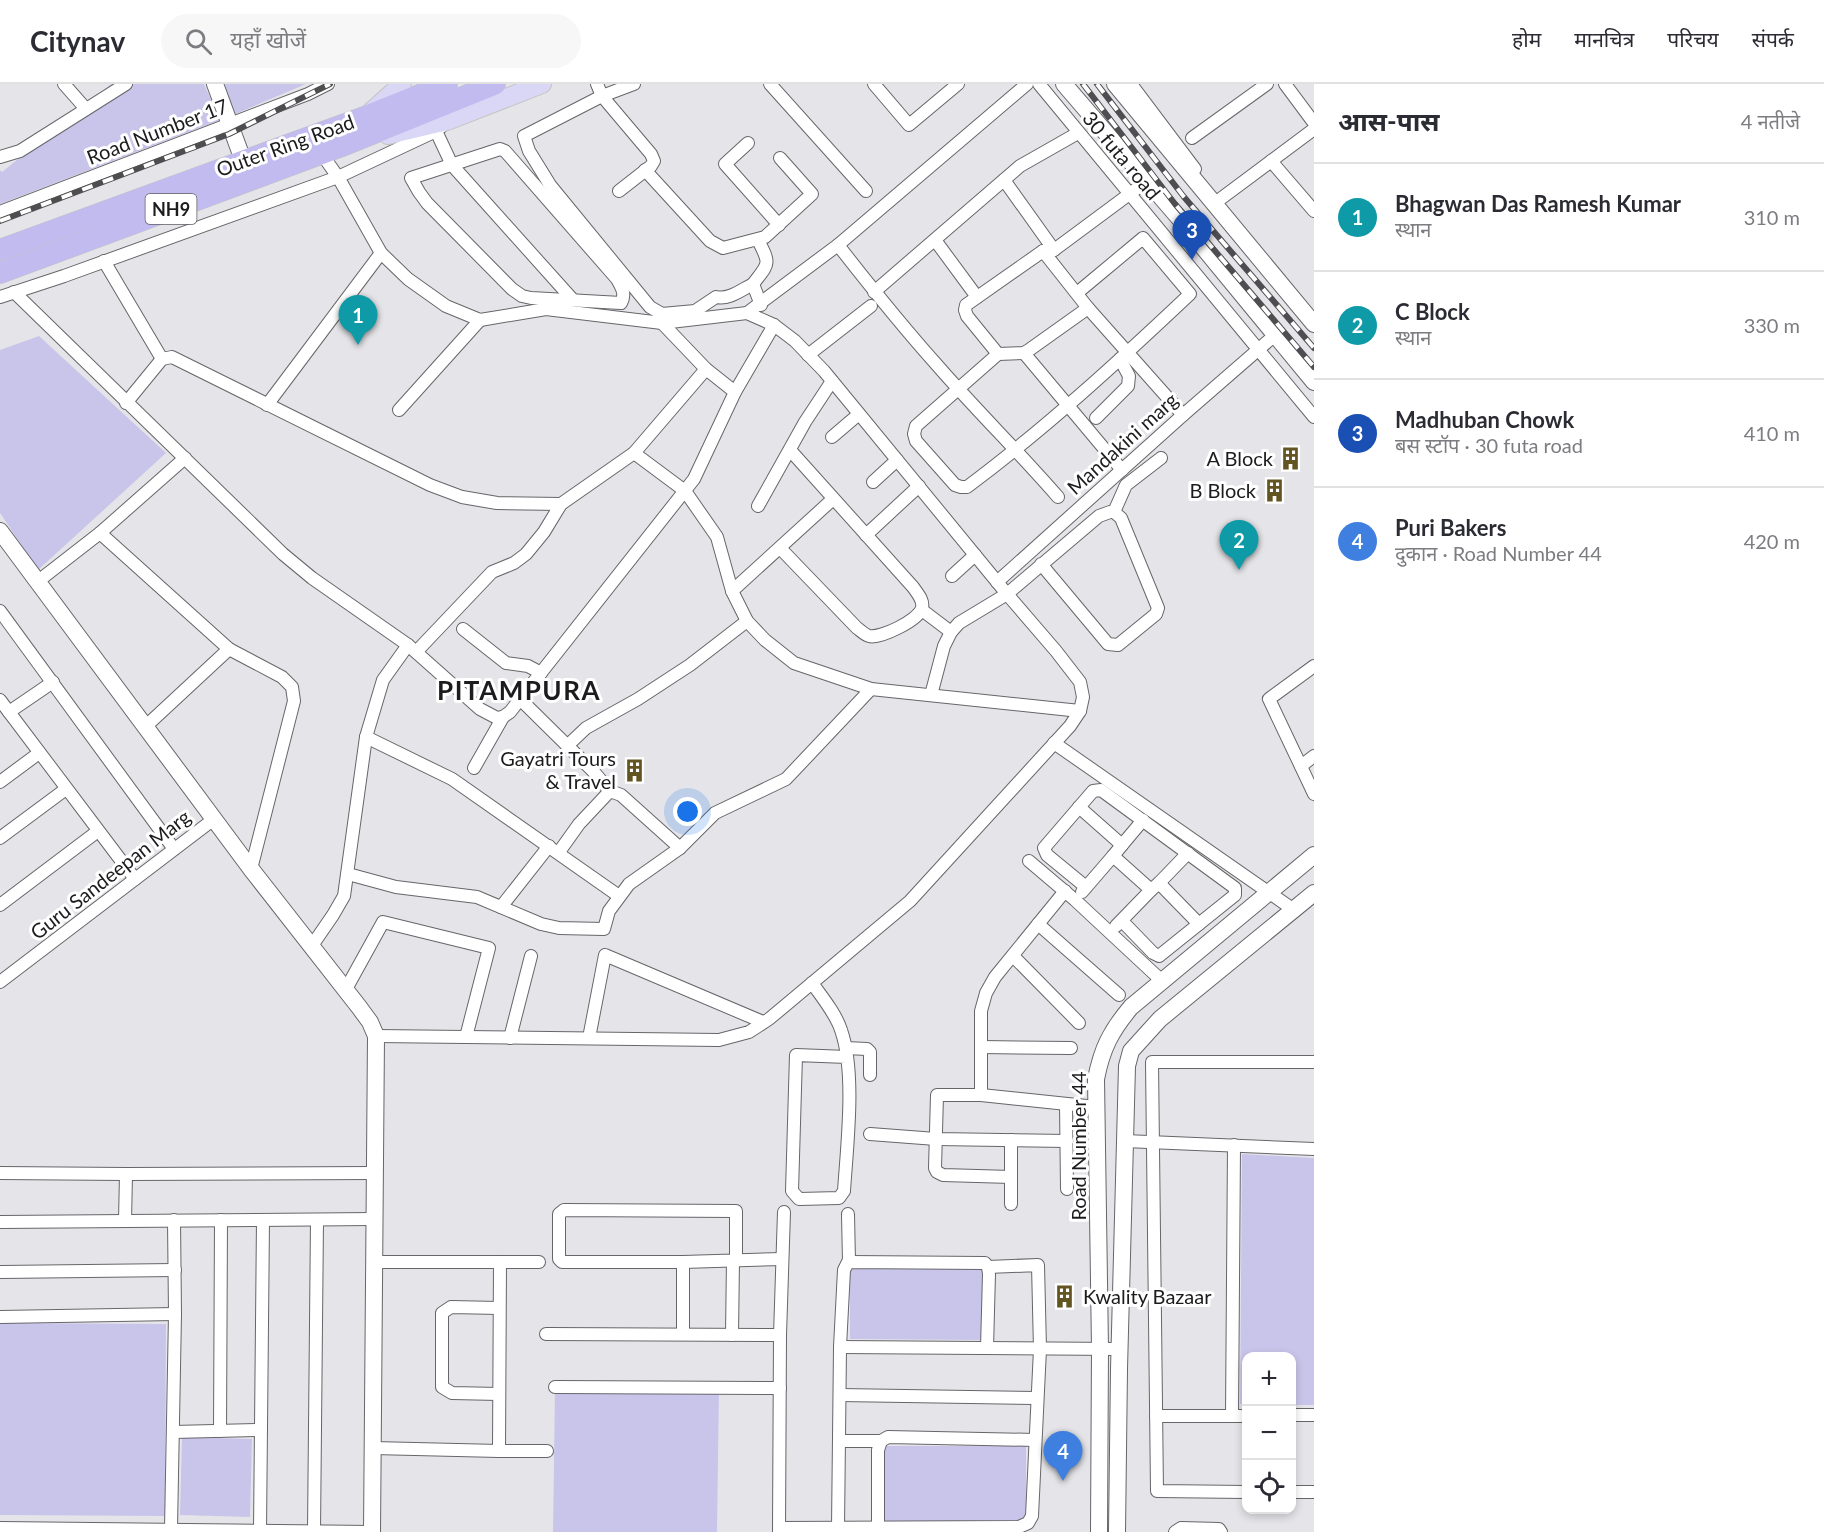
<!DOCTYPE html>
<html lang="hi">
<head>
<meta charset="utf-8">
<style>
  :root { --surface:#fff; --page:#f7f7f7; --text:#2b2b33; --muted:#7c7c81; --line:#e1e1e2; --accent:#635522 }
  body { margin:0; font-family:Lato,"Noto Sans Devanagari",sans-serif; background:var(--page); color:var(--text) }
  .controls { position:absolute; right:18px; bottom:18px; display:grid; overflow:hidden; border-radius:12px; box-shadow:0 3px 9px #0003 }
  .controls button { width:54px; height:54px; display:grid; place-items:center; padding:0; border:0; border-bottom:2px solid var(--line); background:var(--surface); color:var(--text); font:30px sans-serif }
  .you { position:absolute; left:688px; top:728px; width:21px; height:21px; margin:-15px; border:4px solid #fff; border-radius:50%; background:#1a73e8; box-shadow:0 0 0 9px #1a73e833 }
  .badge { display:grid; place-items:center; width:39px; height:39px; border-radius:50%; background:var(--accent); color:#fff; font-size:20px; font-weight:700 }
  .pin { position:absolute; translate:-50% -50px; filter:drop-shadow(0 2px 3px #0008) }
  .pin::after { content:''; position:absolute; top:32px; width:21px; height:18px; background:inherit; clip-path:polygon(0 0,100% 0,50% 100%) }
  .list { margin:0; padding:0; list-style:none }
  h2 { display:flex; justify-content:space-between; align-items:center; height:78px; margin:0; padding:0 24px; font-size:26px }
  h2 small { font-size:20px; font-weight:400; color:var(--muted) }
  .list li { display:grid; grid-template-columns:39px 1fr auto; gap:18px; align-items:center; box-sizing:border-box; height:108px; padding:0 24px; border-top:2px solid var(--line) }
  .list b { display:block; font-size:22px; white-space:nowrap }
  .list p { margin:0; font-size:20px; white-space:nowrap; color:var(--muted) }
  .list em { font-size:20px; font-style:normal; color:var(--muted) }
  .icon { flex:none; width:33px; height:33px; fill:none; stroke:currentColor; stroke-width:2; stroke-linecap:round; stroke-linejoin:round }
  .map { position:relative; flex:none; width:1314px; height:1448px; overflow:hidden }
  header { display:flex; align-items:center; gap:36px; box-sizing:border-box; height:84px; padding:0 30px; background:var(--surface); border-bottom:2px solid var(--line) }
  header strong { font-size:28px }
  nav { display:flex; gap:33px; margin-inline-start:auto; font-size:21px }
  .search { width:420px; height:54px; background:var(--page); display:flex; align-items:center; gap:15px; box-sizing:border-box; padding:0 21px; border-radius:33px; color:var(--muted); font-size:22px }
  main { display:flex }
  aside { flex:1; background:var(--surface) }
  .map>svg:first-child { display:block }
</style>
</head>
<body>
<header>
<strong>Citynav</strong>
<div class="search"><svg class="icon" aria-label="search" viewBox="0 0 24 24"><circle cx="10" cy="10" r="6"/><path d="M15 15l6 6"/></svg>यहाँ खोजें</div>
<nav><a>होम</a><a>मानचित्र</a><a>परिचय</a><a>संपर्क</a></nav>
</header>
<main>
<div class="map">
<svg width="1314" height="1448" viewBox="0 0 1314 1448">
  <rect width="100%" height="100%" fill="#e5e5e9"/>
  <g fill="#c9c5ea">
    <polygon points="111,0 204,0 220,36 0,120 0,86 2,88"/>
    <polygon points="225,0 306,0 233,31"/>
    <polygon points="39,252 166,369 38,486 0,429 0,266"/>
    <polygon points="1242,1070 1314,1074 1314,1321 1292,1321 1292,1272 1246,1272 1246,1320 1240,1320"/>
    <polygon points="850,1184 982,1185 982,1256 850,1255"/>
    <polygon points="0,1239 166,1240 165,1432 0,1431"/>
    <polygon points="555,1303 719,1305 717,1448 553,1448"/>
    <polygon points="182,1353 252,1355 250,1433 180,1431"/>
    <polygon points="884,1362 1026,1362 1026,1437 885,1437"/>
  </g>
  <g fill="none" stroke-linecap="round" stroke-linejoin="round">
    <defs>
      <g id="street">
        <polyline points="64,0 86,25"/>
        <polyline points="597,0 602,12 651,70 654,77 651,82 619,107"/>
        <path d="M634,0l-32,12 -78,40 5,15 21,34 100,122 12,7 33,-3 21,-14c13,3 25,-7 37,-13"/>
        <polyline points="770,0 866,107"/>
        <polyline points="874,0 909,41 958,0"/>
        <polyline points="1039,0 1314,333"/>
        <polyline points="1131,0 1195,85"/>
        <polyline points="1285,0 1314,39"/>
        <polyline points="436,47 452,81 573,216"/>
        <polyline points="1192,54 1267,0"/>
        <polyline points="748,59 725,80 779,141"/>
        <path d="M500,65l5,2 112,128c5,9 9,15 4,24l-90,-5 -9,-2 -10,-7 -85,-86 -8,-11 -8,-14z"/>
        <polyline points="321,69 338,93 381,169 408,195 446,222 480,236 546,225 662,239 747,229 774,241 795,257 824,287 1007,510 1056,567 1080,598 1083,613 1080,627 1070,642 910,817 769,935 749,948 719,956 376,952"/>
        <polyline points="0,73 20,67 126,0"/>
        <polyline points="1271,77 1314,127"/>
        <polyline points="645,86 710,157 723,164 765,153 812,110 780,74"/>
        <polyline points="1004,96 1054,166"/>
        <polyline points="1213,116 1219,116 1314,45"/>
        <polyline points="0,128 308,10 328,0"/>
        <path d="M758,156c13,25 11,23 -5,44l8,21"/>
        <polyline points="935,156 977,213"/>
        <path d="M838,161c32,41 64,81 99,120 39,45 82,87 121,132"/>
        <polyline points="1043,167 1088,224 1183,331"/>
        <polyline points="104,177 162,275"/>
        <polyline points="14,208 283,470 312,494 408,561 480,625 497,634 503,633"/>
        <polyline points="874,208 1020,82 1078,49"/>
        <path d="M1077,209l66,-55 47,56c-71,67 -144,134 -223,193h-6l-6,-2 -39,-44 -2,-7 2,-8 82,-72 26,-1 5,-3 59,-42"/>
        <polyline points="0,213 64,192 338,93 436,47 442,42"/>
        <polyline points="747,229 838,161 1027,0"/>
        <polyline points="662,239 706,285 735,308"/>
        <polyline points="1024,269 1122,386"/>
        <polyline points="998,270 967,232 965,226 966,221 1043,167 1054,166 1147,97"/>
        <polyline points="808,271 871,222"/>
        <polyline points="126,319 162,275 172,273 430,401 462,413 497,419 561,420 634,369 706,285"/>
        <polyline points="267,321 381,169"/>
        <polyline points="399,326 480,236"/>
        <polyline points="1096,334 1128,302 1129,292 1120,275"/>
        <polyline points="832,353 859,330"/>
        <polyline points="634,369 685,407 717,453 732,507 747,537 765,556 794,579 871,605 1080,627"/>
        <polyline points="873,398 897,376"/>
        <polyline points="758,422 805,338 832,297"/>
        <polyline points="1114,428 1126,401 1161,374"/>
        <polyline points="100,449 185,374"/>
        <polyline points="866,451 919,402"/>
        <path d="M780,464l77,80c3,2 8,7 12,8 11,3 50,-16 53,-28 2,-8 -5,-15 -9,-21l-123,-137"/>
        <polyline points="952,492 975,471"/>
        <polyline points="37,498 100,449 229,565 145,643"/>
        <polyline points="997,498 1183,331 1275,251"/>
        <polyline points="732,507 833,415"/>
        <polyline points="922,526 951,548"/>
        <polyline points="0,527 174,765"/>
        <polyline points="463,545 506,579 528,582 541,589"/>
        <polyline points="229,565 282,593 292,603 294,617 251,785"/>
        <polyline points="416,568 492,488 514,479 526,470 544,448 561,420"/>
        <polyline points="1314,582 1269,615 1314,710"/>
        <polyline points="931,611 944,562 951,548 959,539 1007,510 1099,432 1110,428 1114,428 1121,434 1158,524 1156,530 1118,561 1108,560 1041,480"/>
        <polyline points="520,615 593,687 610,707"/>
        <polyline points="0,616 135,795"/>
        <polyline points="9,628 53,598"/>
        <polyline points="366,653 452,695 619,812"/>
        <polyline points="1054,659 1294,826"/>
        <polyline points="567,662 586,644 638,615 690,581 747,537"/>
        <polyline points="1301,682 1314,672"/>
        <polyline points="474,684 503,633 510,628 694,395 735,308 774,241"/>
        <polyline points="0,698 39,669"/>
        <polyline points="1079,723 1122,761 1113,772"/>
        <polyline points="0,754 66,705"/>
        <polyline points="1122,761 1143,736"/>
        <polyline points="559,768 579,740 610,707 621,711 680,764"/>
        <polyline points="1029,777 1075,816 1162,897"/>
        <polyline points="348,790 396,803 477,813 541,840 559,844 604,845 609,827 629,800 680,764 715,729 786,695 871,605"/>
        <polyline points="1159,799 1188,769"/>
        <polyline points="1086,803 1047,771 1044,764 1093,707 1101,706 1235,804 1235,811 1159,872 1153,869 1122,837"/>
        <polyline points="1151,806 1159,799 1199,840"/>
        <polyline points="1082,808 1113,772 1151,806 1116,842"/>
        <polyline points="0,821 98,747"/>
        <polyline points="501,823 549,762"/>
        <polyline points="1038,840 1119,911"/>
        <polyline points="311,863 333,831 344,812 366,653 383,596 408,561"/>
        <polyline points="1013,872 1079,939"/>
        <polyline points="0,898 214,735"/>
        <path d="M812,899c10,14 24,31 29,47 15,42 6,115 3,161l-5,7 -40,1 -7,-8 4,-136 51,2"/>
        <polyline points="346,905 383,838 489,864 466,953"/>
        <polyline points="510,954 531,872"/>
        <polyline points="589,954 605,871 763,938"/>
        <polyline points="981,963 1071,964"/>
        <polyline points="846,964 867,965 870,968 870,991"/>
        <polyline points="981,1011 981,927 986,909 995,893 1065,807"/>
        <polyline points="1066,1020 1067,1105"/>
        <polyline points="870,1050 936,1055 1067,1057"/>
        <polyline points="1125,1057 1314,1065"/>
        <polyline points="0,1089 126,1090"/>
        <polyline points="1011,1093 943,1091 937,1088 935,1084 937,1011 981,1011 1096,1023"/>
        <polyline points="1011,1120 1011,1056"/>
        <polyline points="848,1130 849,1178"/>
        <polyline points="125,1137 126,1090 375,1089"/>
        <polyline points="0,1138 374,1135"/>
        <polyline points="736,1176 736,1127 564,1126 559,1130 559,1175 562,1178 683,1178 782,1175"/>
        <polyline points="374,1178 539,1178"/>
        <polyline points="0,1188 175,1186"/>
        <polyline points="0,1233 175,1230"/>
        <polyline points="546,1250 780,1251"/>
        <polyline points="683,1250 683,1178"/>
        <polyline points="732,1251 733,1176"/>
        <polyline points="840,1263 1119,1265"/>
        <polyline points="555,1303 780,1304"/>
        <polyline points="499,1310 452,1309 442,1303 442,1229 451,1223 499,1224"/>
        <polyline points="840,1311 1037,1314"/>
        <polyline points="1292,1331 1314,1331"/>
        <polyline points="1156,1332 1246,1332"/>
        <polyline points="1232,1332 1234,1061"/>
        <polyline points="220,1347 221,1136"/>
        <polyline points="173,1348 261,1346"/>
        <polyline points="839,1357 881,1357"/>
        <polyline points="373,1364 499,1367 500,1178"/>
        <polyline points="499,1367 547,1367"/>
        <polyline points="1246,1408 1157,1407 1152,978 1314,978"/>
        <polyline points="1292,1408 1314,1408"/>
        <polyline points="0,1444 372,1448"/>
        <polyline points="779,1444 1019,1443 1028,1439 1032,1432 1040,1265 1038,1181 988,1183"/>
        <polyline points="838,1444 840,1263 844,1186 848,1178 985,1179 988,1183 989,1190 987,1264"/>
        <polyline points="878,1444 878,1366 881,1357 888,1353 1035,1356"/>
        <polyline points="171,1445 175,1230 174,1136"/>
        <polyline points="260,1446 263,1136"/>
        <polyline points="314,1447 317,1136"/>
        <polyline points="779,1448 780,1251 784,1128"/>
        <polyline points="1175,1448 1181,1444 1219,1445 1221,1448"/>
      </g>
      <g id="secondary">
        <polyline points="215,0 243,76"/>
        <polyline points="1064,0 1179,134 1314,298"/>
        <polyline points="1115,0 1314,240"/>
        <polyline points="0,447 251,785 359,923 370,938 376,952 372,1448"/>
        <path d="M1099,1448l1,-183 -4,-270c6,-31 15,-48 35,-72l183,-152"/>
        <polyline points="1117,1448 1119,1285 1127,982 1131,967 1160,935 1314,809"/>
      </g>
      <g id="primary">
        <polyline points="371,28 402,0"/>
        <polyline points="388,51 447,37 542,0"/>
      </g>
      <g id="highway">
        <polyline points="0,166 367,32 447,0"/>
        <polyline points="0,189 342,62 495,0"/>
      </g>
    </defs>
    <use href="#street" stroke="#66666a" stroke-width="14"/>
    <use href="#secondary" stroke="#66666a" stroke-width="18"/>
    <use href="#primary" stroke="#c4c4c4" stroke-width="20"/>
    <use href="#highway" stroke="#c4c4c4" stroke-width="22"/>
    <use href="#street" stroke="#fff" stroke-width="12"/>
    <use href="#secondary" stroke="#fff" stroke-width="16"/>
    <use href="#primary" stroke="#dad6f5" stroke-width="18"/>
    <use href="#highway" stroke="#c1bbef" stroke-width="21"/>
    <defs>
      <g id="rail">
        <polyline points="1083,0 1175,120 1314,283"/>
        <polyline points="1097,0 1184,113 1314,264"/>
        <polyline points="0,137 229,50 330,0"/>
      </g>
    </defs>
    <use href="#rail" stroke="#4e4e50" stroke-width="6"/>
    <use href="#rail" stroke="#fff" stroke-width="4" stroke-dasharray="11" stroke-linecap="butt"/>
  </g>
  <defs>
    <symbol id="building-bare" viewBox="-9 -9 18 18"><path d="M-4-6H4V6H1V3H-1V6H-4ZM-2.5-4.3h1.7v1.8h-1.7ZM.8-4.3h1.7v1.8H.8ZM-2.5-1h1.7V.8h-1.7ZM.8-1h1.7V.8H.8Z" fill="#635522" stroke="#fff" stroke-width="2.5" paint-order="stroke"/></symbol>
  </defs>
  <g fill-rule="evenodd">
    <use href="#building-bare" x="1274" y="358" width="33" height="33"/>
    <use href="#building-bare" x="1258" y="390" width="33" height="33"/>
    <use href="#building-bare" x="618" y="670" width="33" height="33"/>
    <use href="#building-bare" x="1048" y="1196" width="33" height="33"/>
  </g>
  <g text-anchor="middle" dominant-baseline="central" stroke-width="6" stroke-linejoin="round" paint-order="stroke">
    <rect fill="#fff" stroke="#606062" stroke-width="1.5" x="145.5" y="110" width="51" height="30" rx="4.5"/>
    <g font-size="18" font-weight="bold" fill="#1c1c1e">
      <text x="171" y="125">NH9</text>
    </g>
    <g font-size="20" fill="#1c1c1e" stroke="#fff">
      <text transform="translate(157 47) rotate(-21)">Road Number 17</text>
      <text transform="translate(285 61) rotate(-20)">Outer Ring Road</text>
      <text transform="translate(1122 71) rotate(50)">30 futa road</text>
      <text transform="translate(1122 359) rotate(-42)">Mandakini marg</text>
      <text transform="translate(110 790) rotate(-38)">Guru Sandeepan Marg</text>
      <text transform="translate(1078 1062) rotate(-90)">Road Number 44</text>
    </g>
    <g font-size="20" fill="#1c1c1e" stroke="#fff" text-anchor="end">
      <text x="1273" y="374">A Block</text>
      <text x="1256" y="406">B Block</text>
      <text x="616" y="674">Gayatri Tours<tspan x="616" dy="23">&amp; Travel</tspan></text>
      <text x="1083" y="1212" text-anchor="start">Kwality Bazaar</text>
    </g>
    <g font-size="26" font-weight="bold" letter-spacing="1.5" fill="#1c1c1e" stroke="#fff">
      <text x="519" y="606">PITAMPURA</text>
    </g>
  </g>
</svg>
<div class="controls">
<button>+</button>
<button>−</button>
<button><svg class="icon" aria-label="locate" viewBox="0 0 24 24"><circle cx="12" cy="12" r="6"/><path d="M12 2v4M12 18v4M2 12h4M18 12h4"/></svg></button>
</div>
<div class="you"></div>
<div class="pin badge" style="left:358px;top:261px;background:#0f9aa8">1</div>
<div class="pin badge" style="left:1239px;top:486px;background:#0f9aa8">2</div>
<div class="pin badge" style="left:1192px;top:176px;background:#1a4fb4">3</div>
<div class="pin badge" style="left:1063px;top:1397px;background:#3f7fe0">4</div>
</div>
<aside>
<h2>आस-पास<small>4 नतीजे</small></h2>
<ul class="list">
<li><span class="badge" style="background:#0f9aa8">1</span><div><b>Bhagwan Das Ramesh Kumar</b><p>स्थान</p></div><em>310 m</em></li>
<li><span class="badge" style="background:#0f9aa8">2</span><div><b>C Block</b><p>स्थान</p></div><em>330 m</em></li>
<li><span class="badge" style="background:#1a4fb4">3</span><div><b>Madhuban Chowk</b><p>बस स्टॉप · 30 futa road</p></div><em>410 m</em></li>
<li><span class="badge" style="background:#3f7fe0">4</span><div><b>Puri Bakers</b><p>दुकान · Road Number 44</p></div><em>420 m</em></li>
</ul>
</aside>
</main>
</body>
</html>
